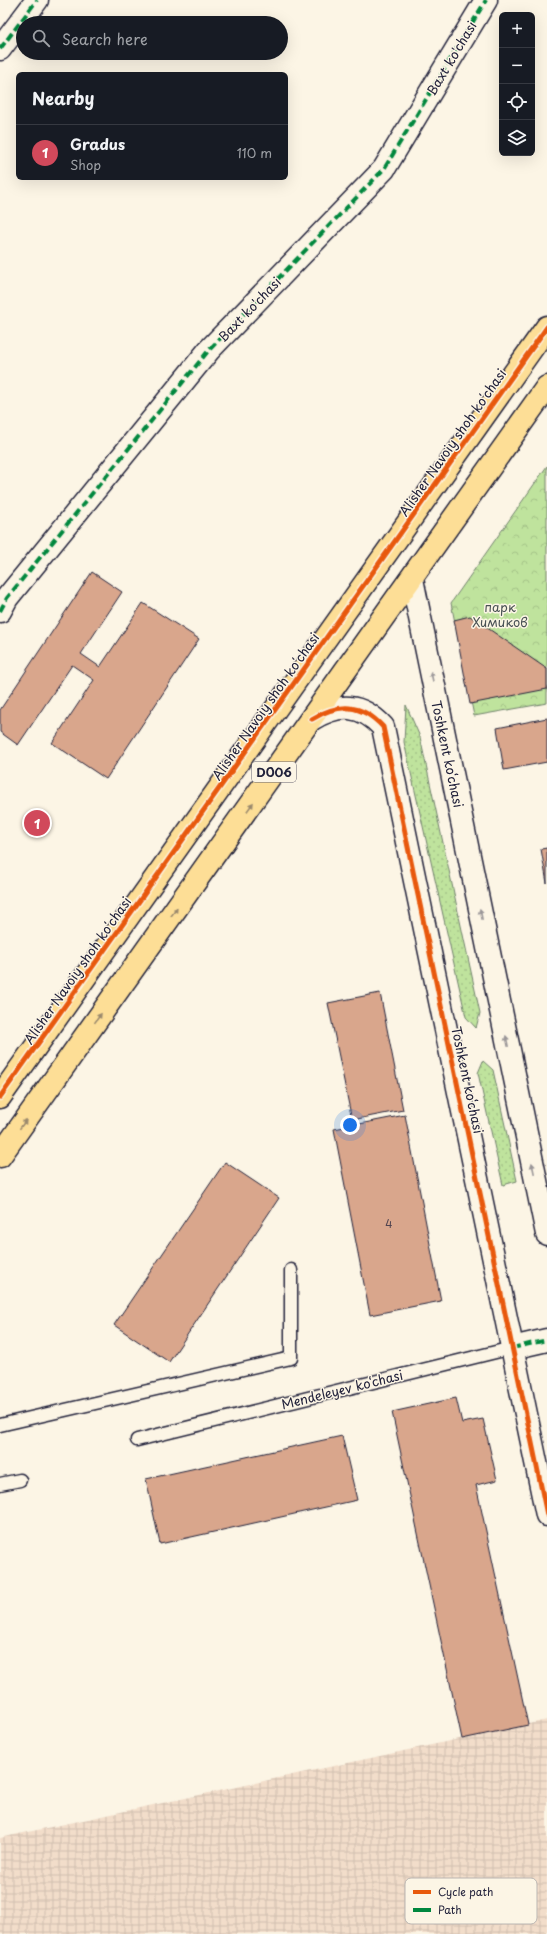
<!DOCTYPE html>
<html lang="en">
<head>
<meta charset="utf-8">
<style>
  :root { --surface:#171b24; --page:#242831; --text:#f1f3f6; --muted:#9ea1a6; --line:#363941; --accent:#d1495b }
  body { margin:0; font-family:"Playpen Sans",sans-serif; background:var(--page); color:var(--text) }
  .controls { position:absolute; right:12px; top:12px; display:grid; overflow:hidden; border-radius:6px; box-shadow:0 4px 16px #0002 }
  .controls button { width:36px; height:36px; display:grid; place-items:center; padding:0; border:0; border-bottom:1px solid var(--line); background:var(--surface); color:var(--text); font:20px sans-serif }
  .you { position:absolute; left:350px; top:1125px; width:14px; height:14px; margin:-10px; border:3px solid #fff; border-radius:50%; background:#1a73e8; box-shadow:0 0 0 6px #1a73e833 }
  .badge { display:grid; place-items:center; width:26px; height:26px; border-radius:50%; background:var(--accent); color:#fff; font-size:13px; font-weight:700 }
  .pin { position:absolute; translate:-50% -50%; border:2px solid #fff; box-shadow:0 1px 4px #0006 }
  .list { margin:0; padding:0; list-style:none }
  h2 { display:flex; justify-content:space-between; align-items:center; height:52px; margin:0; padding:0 16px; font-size:17px }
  h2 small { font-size:13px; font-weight:400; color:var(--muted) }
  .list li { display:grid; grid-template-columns:26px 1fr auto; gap:12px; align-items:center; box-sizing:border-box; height:56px; padding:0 16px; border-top:1px solid var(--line) }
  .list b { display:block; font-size:15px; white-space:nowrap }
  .list p { margin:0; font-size:13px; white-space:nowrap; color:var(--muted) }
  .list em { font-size:13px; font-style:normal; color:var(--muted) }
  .icon { flex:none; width:22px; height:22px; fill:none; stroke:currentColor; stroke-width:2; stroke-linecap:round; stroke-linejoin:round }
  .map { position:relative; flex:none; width:547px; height:1934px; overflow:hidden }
  .search { position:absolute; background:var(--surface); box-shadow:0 4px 16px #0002; left:16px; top:16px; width:272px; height:44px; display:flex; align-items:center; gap:10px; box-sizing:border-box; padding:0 14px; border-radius:22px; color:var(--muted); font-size:15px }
  .panel { position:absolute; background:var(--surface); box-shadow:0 4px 16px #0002; left:16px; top:72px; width:272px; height:108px; border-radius:6px }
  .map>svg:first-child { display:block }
</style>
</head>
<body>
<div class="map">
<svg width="547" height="1934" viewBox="0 0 547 1934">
  <defs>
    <pattern id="industrial-grid" width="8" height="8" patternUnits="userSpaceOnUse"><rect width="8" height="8" fill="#f2ddca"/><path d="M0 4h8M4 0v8" fill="none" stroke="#cfbdae"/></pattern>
    <pattern id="grass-dots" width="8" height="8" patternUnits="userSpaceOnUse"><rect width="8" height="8" fill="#bfe39d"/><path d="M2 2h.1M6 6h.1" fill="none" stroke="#a4c288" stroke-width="1.8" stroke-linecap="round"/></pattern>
    <pattern id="forest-crowns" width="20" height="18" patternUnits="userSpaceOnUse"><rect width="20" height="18" fill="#bfe39d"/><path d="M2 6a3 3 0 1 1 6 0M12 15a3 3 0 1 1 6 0" fill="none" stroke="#a4c288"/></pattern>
  </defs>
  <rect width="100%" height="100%" fill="#fcf5e5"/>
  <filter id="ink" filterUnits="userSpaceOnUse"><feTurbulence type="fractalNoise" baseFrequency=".025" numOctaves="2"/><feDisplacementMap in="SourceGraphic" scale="8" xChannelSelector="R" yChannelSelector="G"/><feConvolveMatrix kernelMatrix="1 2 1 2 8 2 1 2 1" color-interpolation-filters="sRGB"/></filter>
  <g filter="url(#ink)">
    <polygon fill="url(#industrial-grid)" points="547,1720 547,1934 0,1934 0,1838"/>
    <g fill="url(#grass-dots)" stroke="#70826c">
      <polygon points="406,705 420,737 480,1013 476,1028 466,1017 404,742"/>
      <polygon points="483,1061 493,1070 517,1181 503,1185 478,1073"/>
    </g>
    <polygon fill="url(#forest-crowns)" stroke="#70826c" points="547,466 547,703 474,716 451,603"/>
    <g fill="#d9a68c" stroke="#22223b">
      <polygon points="92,572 122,592 81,654 100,667 143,603 199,639 106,779 52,743 94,680 72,665 18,745 0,732 0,710"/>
      <polygon points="470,616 547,669 547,689 470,704 454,620"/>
      <polygon points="547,718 547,762 504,770 497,728"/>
      <polygon points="547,848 547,883 541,849"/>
      <polygon points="380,993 403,1110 352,1120 328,1003"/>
      <polygon points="405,1115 441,1301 370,1315 334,1129"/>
      <polygon points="225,1162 279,1198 169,1362 114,1325"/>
      <polygon points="456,1398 462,1423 483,1419 497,1480 476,1485 528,1725 462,1739 392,1412"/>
      <polygon points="342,1436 357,1500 160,1544 146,1479"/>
    </g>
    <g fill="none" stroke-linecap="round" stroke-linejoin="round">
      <defs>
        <g id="lane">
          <polyline points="0,1425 291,1358 291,1270"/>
          <polyline points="137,1440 512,1348"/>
          <polyline points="0,1484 20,1480"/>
        </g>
        <g id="street">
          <polyline points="0,49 37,0"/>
          <polyline points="412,579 547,1234"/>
          <polyline points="0,611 7,598 209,350 384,169 486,0"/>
          <path d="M312,719c27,-16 49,-16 71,8l164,788"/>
          <polyline points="512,1348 547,1340"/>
        </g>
        <g id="primary">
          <polyline points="0,1097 547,327"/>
          <polyline points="0,1156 547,387"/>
        </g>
      </defs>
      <use href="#lane" stroke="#22223b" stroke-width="15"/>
      <use href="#street" stroke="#22223b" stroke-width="25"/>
      <use href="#primary" stroke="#22223b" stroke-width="25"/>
      <use href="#lane" stroke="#fcf5e5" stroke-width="12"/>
      <use href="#street" stroke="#fcf5e5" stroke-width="22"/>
      <use href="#primary" stroke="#fdde96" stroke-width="22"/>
      <g stroke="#00873e" stroke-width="4" stroke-dasharray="8 4" stroke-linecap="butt">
        <polyline points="0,49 37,0"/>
        <polyline points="0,611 7,598 209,350 384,169 486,0"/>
        <polyline points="512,1348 547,1340"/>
      </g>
      <defs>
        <g id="cycleway">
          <path d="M312,719c27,-16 49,-16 71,8l164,788"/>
          <polyline points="0,1097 547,327"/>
        </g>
      </defs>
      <use href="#cycleway" stroke="#fcf5e5" stroke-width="8"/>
      <use href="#cycleway" stroke="#e8590c" stroke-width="5"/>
    </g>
    <defs><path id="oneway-solid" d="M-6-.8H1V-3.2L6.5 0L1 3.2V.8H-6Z"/></defs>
    <g fill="#9a9698">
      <use href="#oneway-solid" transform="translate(432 677) rotate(-102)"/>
      <use href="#oneway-solid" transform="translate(481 914) rotate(-102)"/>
      <use href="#oneway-solid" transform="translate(507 1041) rotate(-102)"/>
      <use href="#oneway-solid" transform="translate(533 1168) rotate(-102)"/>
    </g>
    <g fill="#9a896d">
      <use href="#oneway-solid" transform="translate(250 807) rotate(-54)"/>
      <use href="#oneway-solid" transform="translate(174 912) rotate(-54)"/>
      <use href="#oneway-solid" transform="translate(98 1018) rotate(-54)"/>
      <use href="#oneway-solid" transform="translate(23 1124) rotate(-54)"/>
    </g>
  </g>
  <g text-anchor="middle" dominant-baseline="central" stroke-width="3" stroke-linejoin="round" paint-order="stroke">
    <g font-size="11" fill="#50434f">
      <text x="389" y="1223">4</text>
    </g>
    <rect fill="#fcf5e5" stroke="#63616e" stroke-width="1" x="252" y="762" width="44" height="20" rx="3"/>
    <g font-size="12" font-weight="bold" fill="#22223b">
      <text x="274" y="772">D006</text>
    </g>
    <g font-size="13" fill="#22223b" stroke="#fcf5e5">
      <text transform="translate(451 58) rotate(-59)">Baxt ko'chasi</text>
      <text transform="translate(249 309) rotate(-46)">Baxt ko'chasi</text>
      <text transform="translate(452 442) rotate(-55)">Alisher Navoiy shoh koʻchasi</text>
      <text transform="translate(265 706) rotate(-55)">Alisher Navoiy shoh koʻchasi</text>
      <text transform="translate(448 754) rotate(78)">Toshkent ko‘chasi</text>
      <text transform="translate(77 970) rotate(-55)">Alisher Navoiy shoh koʻchasi</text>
      <text transform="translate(468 1080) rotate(78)">Toshkent ko‘chasi</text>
      <text transform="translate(342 1389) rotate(-14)">Mendeleyev ko‘chasi</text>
    </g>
    <g font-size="13" fill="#495254" stroke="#fcf5e5">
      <text x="500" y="606">парк<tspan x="500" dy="15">Химиков</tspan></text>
    </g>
  </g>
  <rect x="405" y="1878" width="132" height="46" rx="6" fill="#fcf5e5" stroke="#bbb6b2" stroke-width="1"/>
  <rect x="413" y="1890" width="18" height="4" fill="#e8590c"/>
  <rect x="413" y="1908" width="18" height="4" fill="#00873e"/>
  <g font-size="11" fill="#22223b">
    <text x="438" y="1896">Cycle path</text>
    <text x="438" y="1914">Path</text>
  </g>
</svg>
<div class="controls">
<button>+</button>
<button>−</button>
<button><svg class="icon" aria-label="locate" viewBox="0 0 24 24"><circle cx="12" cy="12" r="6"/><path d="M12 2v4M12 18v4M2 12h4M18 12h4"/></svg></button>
<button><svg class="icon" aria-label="layers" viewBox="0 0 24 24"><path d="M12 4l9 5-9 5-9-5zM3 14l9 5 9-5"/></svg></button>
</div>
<div class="you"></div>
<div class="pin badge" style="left:37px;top:823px">1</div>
<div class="search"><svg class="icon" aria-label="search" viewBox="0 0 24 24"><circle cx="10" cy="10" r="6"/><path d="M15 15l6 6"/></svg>Search here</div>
<section class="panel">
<h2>Nearby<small></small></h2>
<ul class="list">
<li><span class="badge">1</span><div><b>Gradus</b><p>Shop</p></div><em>110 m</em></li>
</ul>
</section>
</div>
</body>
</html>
